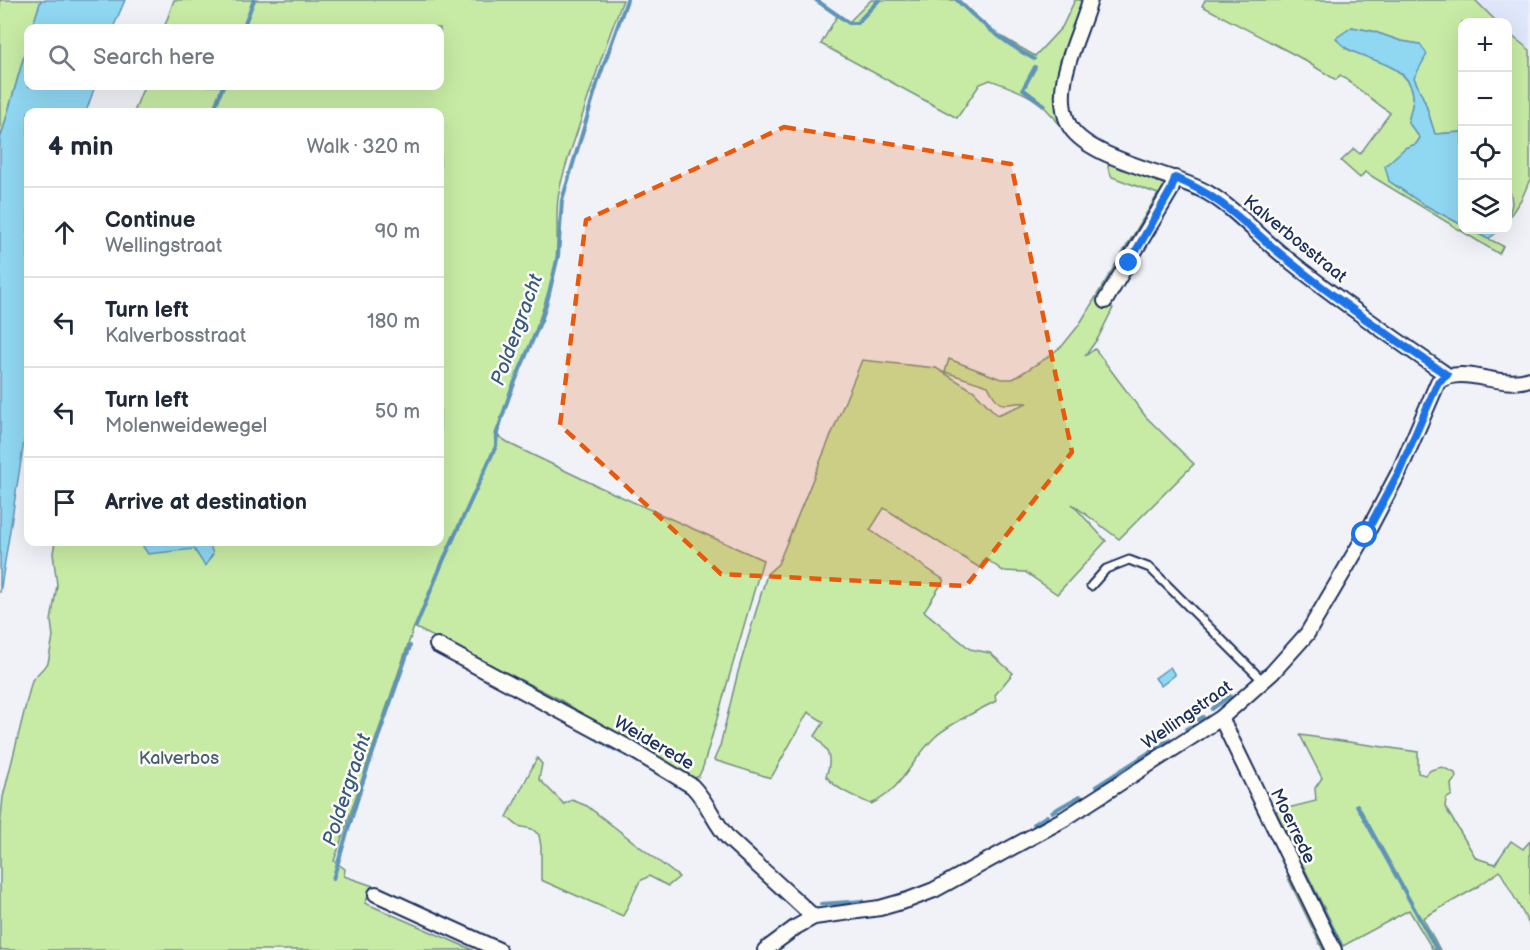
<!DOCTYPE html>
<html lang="en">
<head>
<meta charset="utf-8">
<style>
  :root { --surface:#fff; --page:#f6f6f7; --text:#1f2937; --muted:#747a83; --line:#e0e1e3 }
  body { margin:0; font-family:"Balsamiq Sans",sans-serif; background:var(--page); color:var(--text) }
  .controls { position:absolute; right:18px; top:18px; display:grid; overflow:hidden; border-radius:12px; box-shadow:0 6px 24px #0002 }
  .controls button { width:54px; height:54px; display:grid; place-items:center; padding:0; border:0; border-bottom:2px solid var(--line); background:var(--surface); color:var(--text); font:30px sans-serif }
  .stop { position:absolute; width:18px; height:18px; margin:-14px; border:4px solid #1a73e8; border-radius:50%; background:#fff }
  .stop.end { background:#1a73e8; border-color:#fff; box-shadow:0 2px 6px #0008 }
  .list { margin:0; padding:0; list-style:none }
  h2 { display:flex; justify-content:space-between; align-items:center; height:78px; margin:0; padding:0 24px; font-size:26px }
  h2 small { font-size:20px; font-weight:400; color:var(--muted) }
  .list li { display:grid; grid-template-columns:39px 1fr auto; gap:18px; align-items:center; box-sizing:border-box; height:90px; padding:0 24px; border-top:2px solid var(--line) }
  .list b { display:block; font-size:22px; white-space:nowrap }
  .list p { margin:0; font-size:20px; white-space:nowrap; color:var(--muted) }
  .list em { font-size:20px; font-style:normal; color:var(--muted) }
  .icon { flex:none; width:33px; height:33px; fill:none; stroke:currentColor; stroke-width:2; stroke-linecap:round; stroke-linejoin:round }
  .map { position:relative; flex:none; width:1530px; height:950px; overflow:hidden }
  .search { position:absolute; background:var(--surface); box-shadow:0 6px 24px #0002; left:24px; top:24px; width:420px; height:66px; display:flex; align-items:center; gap:15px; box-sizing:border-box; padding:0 21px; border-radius:12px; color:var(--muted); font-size:22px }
  .panel { position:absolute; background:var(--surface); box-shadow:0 6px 24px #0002; left:24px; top:108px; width:420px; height:438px; border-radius:12px }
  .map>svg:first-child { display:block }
</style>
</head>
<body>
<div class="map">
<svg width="1530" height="950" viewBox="0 0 1530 950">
  <rect width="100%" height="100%" fill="#f0f2f8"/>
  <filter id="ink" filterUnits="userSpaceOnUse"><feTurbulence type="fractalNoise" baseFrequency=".0167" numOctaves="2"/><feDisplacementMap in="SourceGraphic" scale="12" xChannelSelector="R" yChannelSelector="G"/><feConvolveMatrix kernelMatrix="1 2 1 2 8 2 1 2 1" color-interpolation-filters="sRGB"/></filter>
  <g filter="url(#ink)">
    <polygon fill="#e1e7fa" points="1475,0 1530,0 1530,50 1508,33 1508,22 1497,22"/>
    <g fill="#c7eba5" stroke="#718d82" stroke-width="1.5">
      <polygon points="0,0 41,0 32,28 28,28 28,42 0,140"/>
      <path d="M174,0h449c-17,42 -31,85 -45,129 -7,22 -17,46 -20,70 -3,24 2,48 -4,72 -15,56 -37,109 -59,163l17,11 83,40 168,75 -60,207 -4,9 -8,4 -112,-64 -4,-7 -16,-10 -145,-72 -80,234 11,8 -1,7 29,10 -8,17 108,47h-473v-123l3,-30 29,-117 16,-17 5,-26 -2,-16 6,-36 -4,-32 2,-11h385v-430h-306l10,-26h296v-58h-276z"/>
      <path d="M871,0h88l33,31 43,25 27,-29 13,-27h10l-24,57 -2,25 5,42 -3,3c-19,-29 -40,-36 -71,-47l-10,4 -23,34 -136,-74 17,-30 11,8z"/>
      <path d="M1205,0h270l22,22h-35v110l-27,2 -10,-32 -11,-24 6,-34 -19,-3 -29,-10 -20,-4 -7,21c22,10 64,18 68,46 1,9 -3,19 -5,28l12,16 -4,6 -11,4 -16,33 34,23 39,21v5h9l32,16 -4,8 -134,-82 -5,6 -19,-17 13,-12 6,5 30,-41 -50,-38 -4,5 -37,-23 -97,-51z"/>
      <polygon points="1508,33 1530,50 1530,179 1522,198 1508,219 1512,204 1511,194 1508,190"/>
      <path d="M1109,159l60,21 -68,121 12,7 -15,30 -13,18 10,-7 51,68 48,47 -75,75 -47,-35 34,37 -49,53 -32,-22 -22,-1 -18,-13 -5,10 -96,-60 -14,22 74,50 -20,31 46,38 20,4 23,20 -18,22 1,6c-17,9 -47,23 -61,36 -24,23 -32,52 -64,67 -15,-7 -35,-14 -45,-28 7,-18 2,-27 -11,-40l9,-14 -16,-10 -37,66 -57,-18 6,-14 18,-74 29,-98 11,-10 84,-204 74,8 38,23 23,24 30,-12c-23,-2 -25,11 -39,-17l-43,-14 4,-13 52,20h12l32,-20 18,-14 16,-20 79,-131 -46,-17 -4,-9z"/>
      <polygon points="1300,735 1418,752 1418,773 1425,775 1431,770 1442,767 1455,773 1456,778 1451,784 1452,795 1446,799 1445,807 1476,858 1495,864 1511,841 1523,849 1530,841 1530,926 1500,871 1474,889 1423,918 1440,950 1433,950 1409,910 1343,946 1276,811 1316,801 1315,788 1322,778"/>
      <polygon points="537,758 542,764 539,779 564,804 572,800 587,806 679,877 668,886 649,876 640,881 623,916 541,880 541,847 539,835 532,829 518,826 507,817"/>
      <polygon points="1290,874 1329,950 1323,950 1287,876"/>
    </g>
    <g fill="#90d7f2" stroke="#6194b7" stroke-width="1.5">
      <polygon points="41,0 125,0 113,28 32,28"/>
      <path d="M1352,27l20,4 29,10 19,3 7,10 -13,24 11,24 10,32 27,-2v93l-39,-21 -34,-23 -4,-15 20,-18 11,-4 4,-6 -12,-16c2,-9 6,-19 5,-28 -4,-28 -38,-32 -59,-42 -7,-3 -14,-7 -18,-14z"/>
      <polygon points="28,42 28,86 95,86 86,112 28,112 28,417 0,593 0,140"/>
      <polygon points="1471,230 1500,230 1488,239"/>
      <polygon points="140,542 209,542 213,554 205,566 194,549 148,554"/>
      <polygon points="1170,667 1175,675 1161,686 1155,678"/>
    </g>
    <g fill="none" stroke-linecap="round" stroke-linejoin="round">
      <g stroke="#6194b7" stroke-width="4">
        <polyline points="816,0 849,23 857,23 879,0"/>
        <path d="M957,0c23,23 48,43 77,59"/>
        <polyline points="243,28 254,0"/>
        <polyline points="1035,67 1023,89 1044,105"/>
        <polyline points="213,112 223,86"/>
        <polyline points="416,626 443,561 496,446 497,433 510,393 542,318 548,298 558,256 562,200 599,78 627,0"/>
        <polyline points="1212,709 1230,696"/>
        <polyline points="1198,720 1203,717"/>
        <polyline points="1186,729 1193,725"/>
        <polyline points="606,745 640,762"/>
        <polyline points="680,786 687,791"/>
        <polyline points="1097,786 1170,739"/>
        <polyline points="1357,805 1437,950"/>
        <polyline points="1052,812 1080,796"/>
        <polyline points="1034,824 1047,816"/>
        <polyline points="1286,836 1340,944"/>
        <polyline points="333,879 362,784 410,646"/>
        <polyline points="821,904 862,901"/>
      </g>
      <defs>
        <polyline id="service" points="1091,586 1106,569 1129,560 1150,568 1263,681"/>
        <g id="minor">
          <path d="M1090,0c-10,37 -39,84 -22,123 16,36 106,50 140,70 29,17 51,44 77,64 52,42 107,80 162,118"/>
          <polyline points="1105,301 1171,190 1175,178"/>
          <path d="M437,645l194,104 61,37c16,16 22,37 37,53l85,78"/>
          <polyline points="1221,718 1334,950"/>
          <polyline points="376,894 499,950"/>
          <path d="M765,950l31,-23 18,-10 66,-9 28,-8 26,-10 130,-71 157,-101 51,-45 35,-39 62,-105 30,-57 39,-90c26,-19 60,8 92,-3"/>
        </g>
      </defs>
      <use href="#service" stroke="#1b2f5e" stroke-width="11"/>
      <use href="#minor" stroke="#1b2f5e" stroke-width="18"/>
      <use href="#service" stroke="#fdfcf7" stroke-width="7"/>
      <use href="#minor" stroke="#fdfcf7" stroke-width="14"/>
    </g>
  </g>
  <g fill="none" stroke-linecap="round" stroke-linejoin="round" filter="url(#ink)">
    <path stroke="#1a73e8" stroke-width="8" d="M1129,263l42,-73 4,-12c48,19 70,47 108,78 52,43 108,81 164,119l-9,7 -39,90 -34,63"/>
  </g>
  <path fill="#e8590c" fill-opacity="0.2" stroke="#e8590c" stroke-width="4.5" stroke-dasharray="12 8" stroke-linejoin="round" d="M784,127l227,37 61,288 -106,134 -245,-12 -161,-149 26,-205z"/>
  <g text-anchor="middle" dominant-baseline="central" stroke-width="5" stroke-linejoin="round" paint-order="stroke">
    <g font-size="18" fill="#1b2f5e" stroke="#fdfcf7">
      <text transform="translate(1295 239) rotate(39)">Kalverbosstraat</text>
      <text transform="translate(1187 715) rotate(-35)">Wellingstraat</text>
      <text transform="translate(654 743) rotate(30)">Weiderede</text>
      <text transform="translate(1293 826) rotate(64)">Moerrede</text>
    </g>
    <g font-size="18" fill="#465e70" stroke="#fdfcf7">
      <text x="179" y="758">Kalverbos</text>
    </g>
    <g font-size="20" font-style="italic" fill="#385983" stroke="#fdfcf7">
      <text transform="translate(517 330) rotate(-70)">Poldergracht</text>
      <text transform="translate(347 790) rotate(-72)">Poldergracht</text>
    </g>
  </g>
</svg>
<div class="controls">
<button>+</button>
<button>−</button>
<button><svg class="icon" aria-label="locate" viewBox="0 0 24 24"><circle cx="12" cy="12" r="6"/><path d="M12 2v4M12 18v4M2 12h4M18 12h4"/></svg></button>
<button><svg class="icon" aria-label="layers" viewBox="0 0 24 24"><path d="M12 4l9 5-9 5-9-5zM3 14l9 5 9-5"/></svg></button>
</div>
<div class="stop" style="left:1365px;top:535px"></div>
<div class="stop end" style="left:1129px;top:263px"></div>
<div class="search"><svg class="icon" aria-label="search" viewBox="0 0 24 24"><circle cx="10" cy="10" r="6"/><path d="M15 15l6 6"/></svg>Search here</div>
<section class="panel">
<h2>4 min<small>Walk · 320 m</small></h2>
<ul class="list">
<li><svg class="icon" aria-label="ahead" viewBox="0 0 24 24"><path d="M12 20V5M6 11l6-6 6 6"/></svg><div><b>Continue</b><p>Wellingstraat</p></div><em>90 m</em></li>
<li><svg class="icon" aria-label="left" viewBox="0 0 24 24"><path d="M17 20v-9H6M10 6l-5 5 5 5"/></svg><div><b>Turn left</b><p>Kalverbosstraat</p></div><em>180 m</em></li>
<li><svg class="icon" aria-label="left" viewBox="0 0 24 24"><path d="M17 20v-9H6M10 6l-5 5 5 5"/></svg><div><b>Turn left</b><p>Molenweidewegel</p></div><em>50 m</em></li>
<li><svg class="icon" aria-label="arrive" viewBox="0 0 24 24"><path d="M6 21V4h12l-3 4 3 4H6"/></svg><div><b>Arrive at destination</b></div></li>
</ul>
</section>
</div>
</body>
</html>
